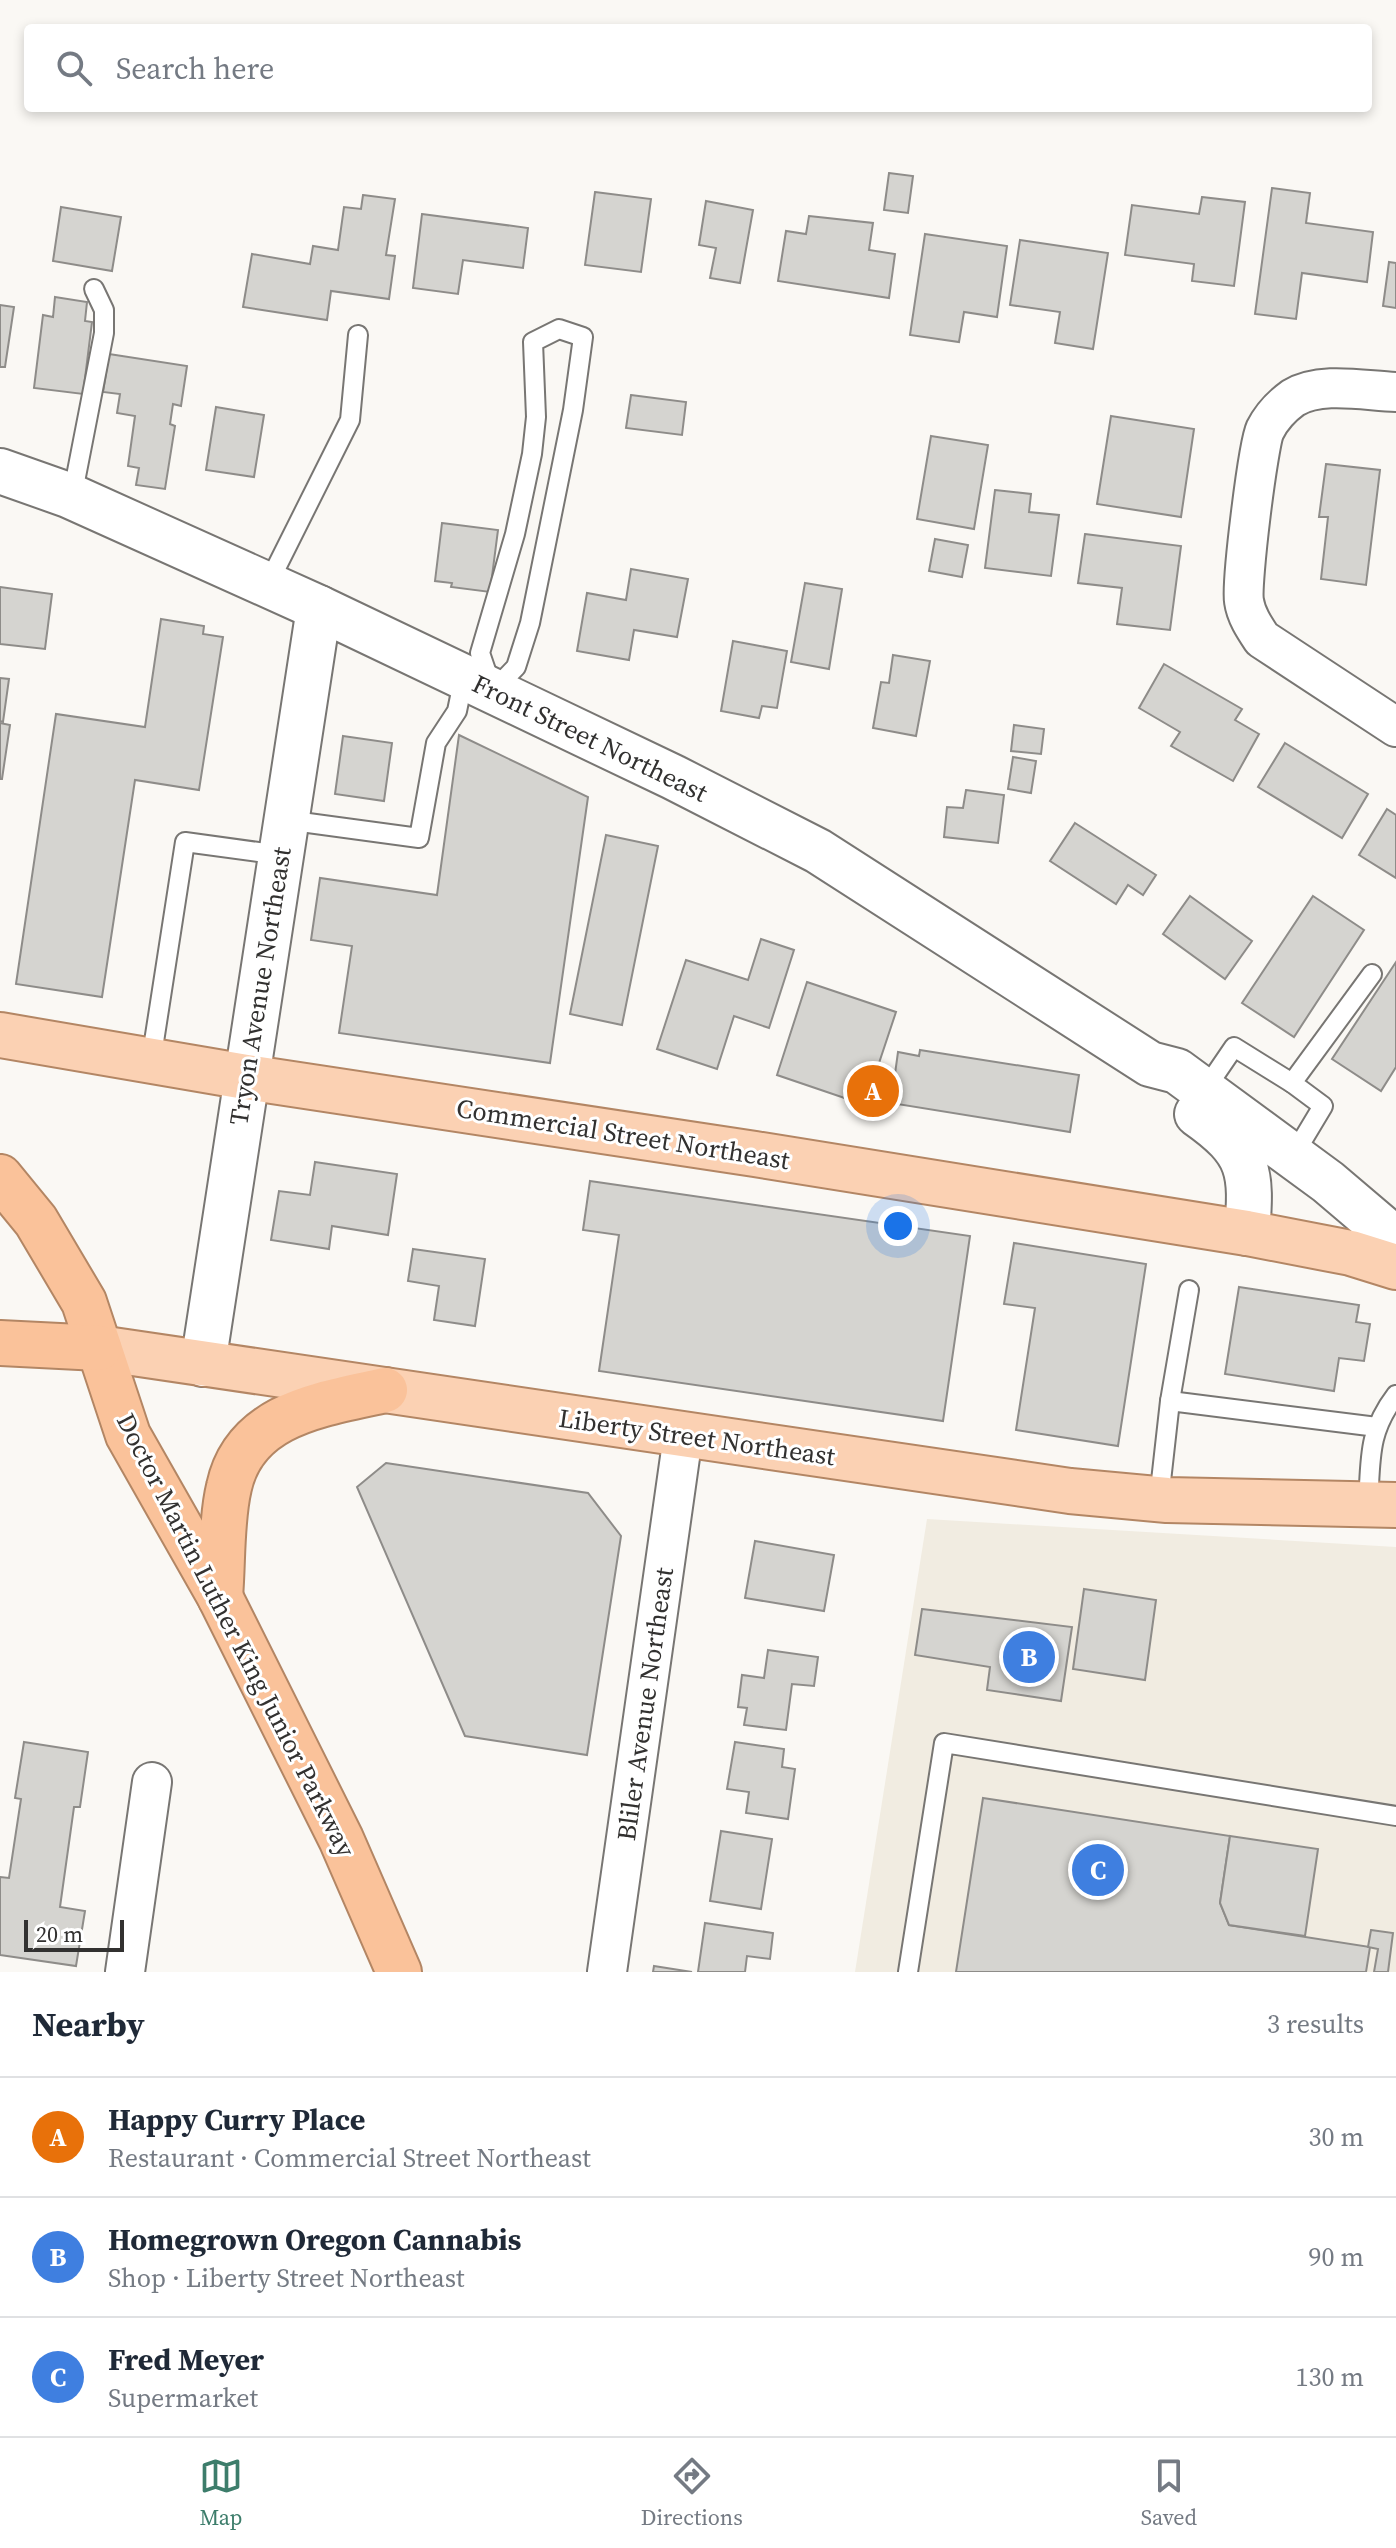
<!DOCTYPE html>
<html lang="en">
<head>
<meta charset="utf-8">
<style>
  :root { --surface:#fff; --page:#f6f6f7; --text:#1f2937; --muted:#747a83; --line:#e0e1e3; --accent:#3d7d6b }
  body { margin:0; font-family:"Source Serif 4",serif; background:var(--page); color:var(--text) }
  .scale { position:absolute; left:24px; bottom:20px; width:100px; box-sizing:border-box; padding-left:8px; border:4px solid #323130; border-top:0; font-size:22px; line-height:28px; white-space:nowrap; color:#323130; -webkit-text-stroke:6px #fff; paint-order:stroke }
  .you { position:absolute; left:898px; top:1226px; width:28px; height:28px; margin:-20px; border:6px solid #fff; border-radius:50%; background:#1a73e8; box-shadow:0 0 0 12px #1a73e833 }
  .badge { display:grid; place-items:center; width:52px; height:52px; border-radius:50%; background:var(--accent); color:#fff; font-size:26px; font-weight:700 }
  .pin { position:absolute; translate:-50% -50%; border:4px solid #fff; box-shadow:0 2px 8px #0006 }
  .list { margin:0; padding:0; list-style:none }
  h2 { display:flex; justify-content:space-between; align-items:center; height:104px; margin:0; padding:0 32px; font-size:34px }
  h2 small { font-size:26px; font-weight:400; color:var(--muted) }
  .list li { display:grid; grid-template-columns:52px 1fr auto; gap:24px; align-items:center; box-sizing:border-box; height:120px; padding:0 32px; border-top:2px solid var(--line) }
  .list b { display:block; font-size:30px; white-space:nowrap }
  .list p { margin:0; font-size:26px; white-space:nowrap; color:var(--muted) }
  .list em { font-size:26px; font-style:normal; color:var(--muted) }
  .icon { flex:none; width:44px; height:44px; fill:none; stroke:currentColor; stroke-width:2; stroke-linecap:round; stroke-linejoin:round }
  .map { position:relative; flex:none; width:1396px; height:1972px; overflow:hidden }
  .search { position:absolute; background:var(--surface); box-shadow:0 4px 12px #0003; left:24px; right:24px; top:24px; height:88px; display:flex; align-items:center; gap:20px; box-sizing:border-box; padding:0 28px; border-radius:8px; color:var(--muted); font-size:30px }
  .sheet { height:464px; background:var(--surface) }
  nav { display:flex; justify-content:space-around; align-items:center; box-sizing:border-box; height:112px; border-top:2px solid var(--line); background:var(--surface); font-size:22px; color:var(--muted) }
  nav a { display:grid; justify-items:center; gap:4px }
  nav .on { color:var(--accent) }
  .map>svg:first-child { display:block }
</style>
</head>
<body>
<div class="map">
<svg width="1396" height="1972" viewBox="0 0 1396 1972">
  <rect width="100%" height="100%" fill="#faf8f4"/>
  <polygon fill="#f1ece1" points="927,1519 1396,1547 1396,1972 855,1972"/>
  <g fill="#d5d4d0" stroke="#8e8c89" stroke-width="2">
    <polygon points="889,173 913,176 908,213 884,210"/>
    <polygon points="1272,188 1310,193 1306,223 1373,232 1367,282 1302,273 1296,319 1255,314"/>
    <polygon points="595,192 651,199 641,272 585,265"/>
    <polygon points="363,195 395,199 386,255 395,256 389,299 331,291 327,320 243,307 252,254 310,264 313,246 338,250 344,207 361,209"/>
    <polygon points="1202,197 1245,202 1234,286 1192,281 1194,264 1125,255 1132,205 1199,214"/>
    <polygon points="706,201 753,210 740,283 710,278 716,248 699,245"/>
    <polygon points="61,207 121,217 112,271 53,261"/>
    <polygon points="422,214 528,228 523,268 463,260 458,294 413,288"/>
    <polygon points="809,216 873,223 869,250 895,254 889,298 778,281 786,231 806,234"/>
    <polygon points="925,234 1007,246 997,317 964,312 959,342 910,335"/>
    <polygon points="1020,240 1108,253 1093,349 1055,343 1060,312 1010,305"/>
    <polygon points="1389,262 1396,263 1396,308 1383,306"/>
    <polygon points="55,297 87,302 85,321 92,322 83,394 34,388 43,315 53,317"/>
    <polygon points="0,305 14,307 5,367 0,367"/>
    <polygon points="109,354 187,366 181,406 173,404 170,424 175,426 165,489 136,485 139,468 128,466 135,416 117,413 120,394 103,392"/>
    <polygon points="631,395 686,402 682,435 626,428"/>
    <polygon points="216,407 264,415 254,477 206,470"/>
    <polygon points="1111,416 1194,429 1181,517 1097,504"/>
    <polygon points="931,436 988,445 974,529 917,519"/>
    <polygon points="1326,464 1380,470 1366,585 1321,579 1328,517 1319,517"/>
    <polygon points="995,490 1031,494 1029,512 1059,515 1051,576 985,568"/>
    <polygon points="442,523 498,530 490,592 451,587 452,583 435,581"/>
    <polygon points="1085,534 1181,546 1170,630 1117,624 1122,588 1078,583"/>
    <polygon points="935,539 968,545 962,577 929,571"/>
    <polygon points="631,569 688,579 677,637 634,630 629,660 577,651 587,593 626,600"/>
    <polygon points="805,583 842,589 829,669 791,662"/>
    <polygon points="0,587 52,594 45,649 0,644"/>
    <polygon points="161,619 204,626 203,634 223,637 199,790 135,780 102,997 16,984 56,714 145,727"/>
    <polygon points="733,641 787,651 777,708 762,706 759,718 721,711"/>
    <polygon points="893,655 930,661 916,736 873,728 881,682 889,683"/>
    <polygon points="1164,664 1242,709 1235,720 1259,734 1233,781 1171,746 1180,732 1139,708"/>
    <polygon points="0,678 9,679 3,722 0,721"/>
    <polygon points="0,723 10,725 2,779 0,779"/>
    <polygon points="1014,725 1044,729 1041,754 1011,751"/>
    <polygon points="459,735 588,797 550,1063 339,1033 352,946 311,940 320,878 437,895"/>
    <polygon points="343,736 392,743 384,801 335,794"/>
    <polygon points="1285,743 1368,794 1342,838 1258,787"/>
    <polygon points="1013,757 1036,761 1031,793 1008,789"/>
    <polygon points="966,790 1004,795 998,843 944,837 947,807 963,808"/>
    <polygon points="1387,809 1396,815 1396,878 1359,855"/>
    <polygon points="1075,823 1156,875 1143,895 1128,885 1116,904 1050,861"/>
    <polygon points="606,835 658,846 622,1025 570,1014"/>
    <polygon points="1190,896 1252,941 1225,979 1163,934"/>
    <polygon points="1313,896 1364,930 1294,1037 1242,1003"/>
    <polygon points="761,939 794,950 769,1028 734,1016 717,1069 657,1049 686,960 748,980"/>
    <polygon points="1396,962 1396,1067 1381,1091 1332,1059"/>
    <polygon points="807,982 896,1012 865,1105 777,1075"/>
    <polygon points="920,1050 1079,1075 1070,1132 891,1103 898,1052 919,1056"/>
    <polygon points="315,1162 397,1174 388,1235 332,1226 329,1249 271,1240 279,1191 310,1195"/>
    <polygon points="590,1181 970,1236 943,1421 599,1371 619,1235 583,1230"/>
    <polygon points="1014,1243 1146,1264 1118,1446 1016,1430 1035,1308 1004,1304"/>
    <polygon points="413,1249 485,1259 475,1326 434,1320 439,1286 408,1281"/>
    <polygon points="1239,1287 1359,1305 1356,1322 1370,1324 1364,1361 1339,1358 1334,1391 1225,1374"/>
    <polygon points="386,1463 588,1493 621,1536 587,1755 465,1736 357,1487"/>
    <polygon points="755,1541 834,1555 824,1611 745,1598"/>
    <polygon points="1084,1589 1156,1600 1145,1680 1073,1669"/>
    <polygon points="922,1609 1072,1627 1061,1701 987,1690 990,1667 915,1655"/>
    <polygon points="768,1650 818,1657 814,1686 792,1684 786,1730 744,1725 747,1708 738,1707 742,1675 764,1678"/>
    <polygon points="24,1742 88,1752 80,1807 74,1807 60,1907 85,1911 76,1966 0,1955 0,1877 9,1878 21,1799 15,1798"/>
    <polygon points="735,1742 784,1749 782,1767 795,1769 788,1819 746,1813 749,1792 727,1789"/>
    <polygon points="983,1798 1230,1836 1220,1903 1229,1925 1370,1947 1366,1972 956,1972"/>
    <polygon points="721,1831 772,1839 761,1909 710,1901"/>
    <polygon points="1230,1836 1318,1849 1305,1936 1229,1925 1220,1903"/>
    <polygon points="705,1923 773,1933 770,1959 747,1956 745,1972 698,1972"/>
    <polygon points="1371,1930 1393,1933 1388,1972 1374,1972 1378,1949 1368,1947"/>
    <polygon points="654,1966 692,1972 653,1972"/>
  </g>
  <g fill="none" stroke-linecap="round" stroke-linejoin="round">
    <defs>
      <g id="service">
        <polygon points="559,329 583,337 573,410 530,623 516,667 493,691 480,653 515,534 532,454 536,417 533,342"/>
        <polyline points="72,497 104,333 104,310 94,289"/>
        <polyline points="268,584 350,420 358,335"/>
        <polyline points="286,820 419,838 436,743 457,711 464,677"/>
        <polyline points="151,1061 185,842 280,855"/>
        <polyline points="1204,1091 1234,1047 1292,1083"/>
        <polyline points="1293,1156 1323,1106 1292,1083 1372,974"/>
        <polyline points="1170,1401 1189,1290"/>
        <polyline points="1159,1499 1170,1401 1377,1427"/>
        <path d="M1368,1505c3,-45 -1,-72 28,-110"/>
        <polyline points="908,1972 944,1743 1396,1816"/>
      </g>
      <g id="minor">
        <path d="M1396,392c-31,-1 -75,-11 -103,6 -11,8 -22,20 -28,32 -7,15 -24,153 -21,171 2,14 10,26 18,38l134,88"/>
        <polyline points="125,1972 152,1782"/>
        <polyline points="607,1972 683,1436"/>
      </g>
      <g id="tertiary">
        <polyline points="0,471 68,495 319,608 673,777 818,851 1150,1064 1177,1071 1328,1182 1388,1233 1396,1245"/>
        <path d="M1197,1114c54,38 55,57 50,119"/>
        <polyline points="203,1364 319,608"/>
      </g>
      <g id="primary">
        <polyline points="0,1035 246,1077 755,1154 1247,1233 1351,1253 1396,1267"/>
        <polyline points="99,1348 1070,1491 1167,1500 1396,1505"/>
      </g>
      <g id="trunk">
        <polyline points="0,1177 36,1221 84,1302 128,1435 220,1597 341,1839 399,1972"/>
        <polyline points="0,1343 99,1348"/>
        <path d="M220,1597c3,-35 1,-77 9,-110 16,-74 94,-83 156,-97"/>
      </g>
    </defs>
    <use href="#service" stroke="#787673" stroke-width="22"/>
    <use href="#minor" stroke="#787673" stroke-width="42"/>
    <use href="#tertiary" stroke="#787673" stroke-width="48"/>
    <use href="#primary" stroke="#b38664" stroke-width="48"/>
    <use href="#trunk" stroke="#b38664" stroke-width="48"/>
    <use href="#service" stroke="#fff" stroke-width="18"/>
    <use href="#minor" stroke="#fff" stroke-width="38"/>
    <use href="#tertiary" stroke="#fff" stroke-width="44"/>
    <use href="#primary" stroke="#fbd1b3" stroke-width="44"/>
    <use href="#trunk" stroke="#fac29a" stroke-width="44"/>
  </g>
  <g text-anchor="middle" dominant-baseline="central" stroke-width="6" stroke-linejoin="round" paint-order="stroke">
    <g font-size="26" fill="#323130" stroke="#fff">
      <text transform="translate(590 738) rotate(26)">Front Street Northeast</text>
      <text transform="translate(260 986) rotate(-81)">Tryon Avenue Northeast</text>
      <text transform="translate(623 1134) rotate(9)">Commercial Street Northeast</text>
      <text transform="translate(697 1437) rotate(8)">Liberty Street Northeast</text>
      <text transform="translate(236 1635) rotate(63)">Doctor Martin Luther King Junior Parkway</text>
      <text transform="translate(645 1704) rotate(-82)">Bliler Avenue Northeast</text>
    </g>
  </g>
</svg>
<div class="scale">20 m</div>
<div class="you"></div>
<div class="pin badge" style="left:873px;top:1091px;background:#e8710a">A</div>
<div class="pin badge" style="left:1029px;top:1657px;background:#3f7fe0">B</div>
<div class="pin badge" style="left:1098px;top:1870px;background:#3f7fe0">C</div>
<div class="search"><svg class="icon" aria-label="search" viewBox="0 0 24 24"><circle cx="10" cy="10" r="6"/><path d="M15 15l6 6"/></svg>Search here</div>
</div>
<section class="sheet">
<h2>Nearby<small>3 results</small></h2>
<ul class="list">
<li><span class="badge" style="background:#e8710a">A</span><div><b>Happy Curry Place</b><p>Restaurant · Commercial Street Northeast</p></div><em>30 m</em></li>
<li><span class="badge" style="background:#3f7fe0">B</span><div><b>Homegrown Oregon Cannabis</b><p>Shop · Liberty Street Northeast</p></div><em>90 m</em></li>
<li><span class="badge" style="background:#3f7fe0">C</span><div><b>Fred Meyer</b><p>Supermarket</p></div><em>130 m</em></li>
</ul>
</section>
<nav>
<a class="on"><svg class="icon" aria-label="map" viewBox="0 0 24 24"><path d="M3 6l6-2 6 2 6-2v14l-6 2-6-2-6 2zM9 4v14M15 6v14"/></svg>Map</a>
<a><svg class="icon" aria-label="directions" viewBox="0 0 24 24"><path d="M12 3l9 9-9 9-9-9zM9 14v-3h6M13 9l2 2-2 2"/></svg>Directions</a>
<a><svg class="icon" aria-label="saved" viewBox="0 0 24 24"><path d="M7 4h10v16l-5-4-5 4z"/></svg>Saved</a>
</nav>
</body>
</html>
